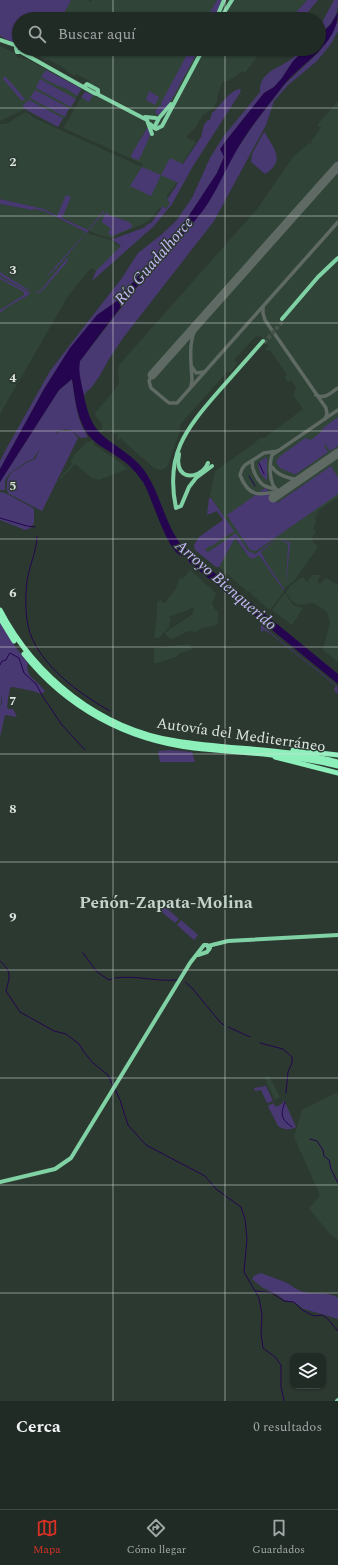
<!DOCTYPE html>
<html lang="es">
<head>
<meta charset="utf-8">
<style>
  :root { --surface:#212b25; --page:#2d3732; --text:#f1f3f6; --muted:#a2a7a7; --line:#3e4742; --accent:#d93025 }
  body { margin:0; font-family:Spectral,serif; background:var(--page); color:var(--text) }
  .controls { position:absolute; right:12px; bottom:12px; display:grid; overflow:hidden; border-radius:8px; box-shadow:0 1px 3px #0004 }
  .controls button { width:36px; height:36px; display:grid; place-items:center; padding:0; border:0; border-bottom:1px solid var(--line); background:var(--surface); color:var(--text); font:20px sans-serif }
  .list { margin:0; padding:0; list-style:none }
  h2 { display:flex; justify-content:space-between; align-items:center; height:52px; margin:0; padding:0 16px; font-size:17px }
  h2 small { font-size:13px; font-weight:400; color:var(--muted) }
  .icon { flex:none; width:22px; height:22px; fill:none; stroke:currentColor; stroke-width:2; stroke-linecap:round; stroke-linejoin:round }
  .map { position:relative; flex:none; width:338px; height:1401px; overflow:hidden }
  .search { position:absolute; background:var(--surface); box-shadow:0 1px 3px #0004; left:12px; right:12px; top:12px; height:44px; display:flex; align-items:center; gap:10px; box-sizing:border-box; padding:0 14px; border-radius:22px; color:var(--muted); font-size:15px }
  .sheet { height:108px; background:var(--surface) }
  nav { display:flex; justify-content:space-around; align-items:center; box-sizing:border-box; height:56px; border-top:1px solid var(--line); background:var(--surface); font-size:11px; color:var(--muted) }
  nav a { display:grid; justify-items:center; gap:2px }
  nav .on { color:var(--accent) }
  .map>svg:first-child { display:block }
</style>
</head>
<body>
<div class="map">
<svg width="338" height="1401" viewBox="0 0 338 1401">
  <rect width="100%" height="100%" fill="#2c3931"/>
  <g fill="#304438">
    <polygon points="71,0 88,0 91,2 92,0 307,0 290,19 61,19"/>
    <polygon points="0,46 15,53 18,58 22,57 23,59 27,59 80,88 81,90 58,127 25,109 0,121"/>
    <polygon points="39,49 263,49 245,73 243,71 228,81 223,81 217,97 217,101 213,108 202,116 196,127 186,137 196,142 183,162 178,181 167,196 167,200 170,203 166,209 163,206 159,209 152,217 147,222 110,238 94,233 44,209 0,199 0,124 6,124 26,112 31,115 32,117 142,167 143,164 63,128 85,92 97,97 101,90 90,84 90,81 76,74 75,76 65,70 66,69 48,59 47,61 38,55 36,54"/>
    <polygon points="338,101 338,497 306,519 319,511 315,518 316,522 313,529 316,531 312,538 313,542 318,547 294,581 284,589 266,562 261,552 276,539 251,556 235,534 202,556 197,540 226,520 210,496 215,471 252,445 260,438 264,438 303,409 293,395 296,387 291,380 288,382 284,377 287,375 270,350 268,351 265,349 267,347 269,347 261,336 255,337 234,360 238,363 237,364 230,373 228,371 184,420 180,426 180,431 168,465 166,468 160,470 154,468 120,438 118,440 116,438 118,436 109,430 104,430 93,444 115,459 128,469 99,480 92,478 75,464 61,479 60,478 72,464 71,461 74,455 88,441 90,442 102,428 102,424 95,415 96,412 116,388 119,381 118,369 119,365 257,209 293,157 309,143 311,144 312,143 311,141 321,128 317,125"/>
    <polygon points="0,204 32,210 34,209 43,211 90,234 111,240 120,247 96,271 91,268 68,296 0,414"/>
    <polygon points="234,538 249,557 259,555 284,591 271,609 268,609 250,593 252,591 248,592 219,567"/>
    <polygon points="190,570 216,593 212,603 214,608 218,612 218,622 217,625 202,628 196,632 188,631 173,639 169,638 165,634 166,632 193,614 194,608 192,607 188,610 165,618 171,617 169,627 159,638 154,638 157,615 157,603 159,600 162,601 162,603 166,602 166,601 175,590 180,577 183,579"/>
    <polygon points="313,575 321,575 317,581 320,584 326,578 338,585 338,662 323,650 330,622 327,612 314,603 298,605 291,600 286,592 290,586 298,580 303,577 307,582"/>
    <polygon points="285,593 293,605 303,608 292,625 272,610"/>
    <polygon points="190,644 192,649 191,650 178,654 178,656 158,663 154,663 154,648"/>
    <polygon points="269,1076 280,1097 275,1100 264,1077"/>
    <polygon points="338,1092 338,1240 330,1234 309,1209 320,1195 294,1137 302,1110"/>
  </g>
  <g fill="#493972">
    <polygon points="0,0 71,0 61,19 19,19 19,43 16,44 0,36"/>
    <polygon points="217,0 222,0 215,19 206,19"/>
    <polygon points="307,0 318,0 302,19 290,19"/>
    <path d="M334,0h4c0,19 -7,23 -19,36v-8z"/>
    <polygon points="338,21 338,31 331,44 317,61 288,85 274,101 266,125 214,221 123,338 109,359 99,377 91,388 86,392 84,396 78,370 80,361 220,181 234,154 254,124 285,84 318,53"/>
    <polygon points="190,49 199,49 167,108 159,115 156,114 155,111 160,105 162,106 161,103"/>
    <path d="M302,49h4l-13,12 -11,17 -8,9 -10,6 -39,49 -1,15 -7,16 -31,47 -69,81 -20,14 -27,33 -26,41 -44,80v-8l5,-10 45,-80 26,-34 46,-59 16,-25 23,-18 15,-14 16,-23 18,-40 13,-21 37,-45c-1,-20 18,-23 30,-32 5,-4 8,-7 12,-11z"/>
    <polygon points="46,70 80,88 81,90 77,96 67,89 54,84 52,82 52,83 41,77"/>
    <polygon points="5,76 25,99 22,101 4,80 2,81"/>
    <polygon points="40,79 76,99 71,107 36,88"/>
    <path d="M239,89l2,1 -1,3 -47,73 -21,38 -18,22 -62,55 4,-10 25,-25 -11,-8 3,1 33,-12 -1,-1 7,-4 11,-16 3,3 4,-6 -3,-3 11,-17 -17,-8 -10,21 -21,-10 12,-19 19,8 9,-17 13,6 18,-27 3,-12 4,-5h2l2,-7c9,-7 16,-21 27,-24z"/>
    <polygon points="35,90 69,108 65,117 30,98"/>
    <polygon points="149,91 159,97 155,105 146,100"/>
    <polygon points="85,92 93,95 89,102 81,97"/>
    <polygon points="29,100 63,118 58,127 23,108 23,105"/>
    <polygon points="149,125 150,136 139,160 132,158 131,155"/>
    <path d="M264,132c3,3 3,5 5,8 10,15 12,23 -4,34l-14,-12 1,-8z"/>
    <polygon points="66,195 71,197 62,218 88,230 103,211 104,212 84,236 86,232 44,211 34,209 32,210 0,204 0,199 44,209 57,216"/>
    <polygon points="106,212 109,215 129,222 132,225 131,228 112,236 108,233 111,229 102,222 104,216"/>
    <polygon points="83,236 83,237 56,268 45,278"/>
    <path d="M68,257l-1,5 -25,29c-11,6 -32,-11 -42,-16v-3l32,20h4l5,-2z"/>
    <polygon points="0,277 30,293 27,296 7,307 0,313 0,310 24,295 24,292 0,279"/>
    <path d="M72,379c3,20 4,41 16,58l-7,1c-9,-7 -9,-11 -23,-7l-3,4 5,-4h12l6,7 -36,73 -33,-17 -2,-3v-10l3,-7 16,-11 9,-4 6,-12 14,-12 -13,11 -9,13 -7,3 -17,12 -4,7v9h-5v-8l59,-92z"/>
    <polygon points="338,417 338,446 330,451 325,444 324,445 328,452 296,474 294,474 280,468 276,462 279,457 305,438 311,440 321,432 323,428"/>
    <polygon points="267,457 267,481 260,473 258,466 260,461"/>
    <polygon points="331,466 338,478 338,494 256,551 250,550 227,515 267,487 268,493 277,503"/>
    <polygon points="0,492 5,493 33,508 34,511 34,523 29,529 25,530 0,520"/>
    <polygon points="209,498 211,498 234,531 210,547 209,546 205,550 208,552 236,533 248,551 255,554 278,538 290,543 286,587 288,544 278,538 261,552 266,562 284,589 284,591 259,555 253,559 249,557 235,538 219,567 216,567 195,550 194,545 199,537 223,520 217,511 207,515"/>
    <path d="M0,621l14,24 14,18c-4,13 11,19 17,28l-4,3 -8,-3 -20,-4 -3,1 -3,18 1,3h5l4,8 -12,-2 -5,22v-32l2,-1v-12l-1,12h-1z"/>
    <polygon points="261,625 337,686 338,694 334,690 336,686 271,634 264,630 261,632"/>
    <polygon points="170,750 192,752 195,762 160,762 158,751"/>
    <polygon points="157,900 179,919 175,923 153,905"/>
    <polygon points="181,920 198,935 194,940 177,925"/>
    <polygon points="266,1086 273,1101 267,1103 261,1090 255,1091 254,1088"/>
    <path d="M284,1100l12,27c-5,3 -13,3 -18,-1l-10,-20 5,-3 3,4 7,-4z"/>
    <path d="M260,1273c4,1 23,8 27,10 4,2 7,5 11,7 13,6 29,0 40,8v21l-34,-10 -8,-6 -12,-3 -6,-5 -15,-7 -11,-9 2,-3z"/>
  </g>
  <path fill="#250550" d="M338,12c0,33 -37,51 -55,74 -17,22 -36,45 -49,69 -12,21 -21,45 -37,63 -12,16 -28,30 -41,45 -27,32 -51,65 -76,98 -2,11 1,20 3,30 3,16 7,33 19,44 15,13 33,21 44,38 15,23 19,51 36,73l156,128v10l-148,-121 -2,-3 1,-5 -4,2c-1,-1 -3,-1 -5,-2 -14,-7 -28,-58 -37,-73 -6,-8 -13,-17 -21,-22 -11,-9 -28,-15 -36,-28 -10,-17 -11,-35 -14,-53l-13,11 -59,92v-13l44,-80 26,-41 27,-33 20,-14 69,-81 31,-47 7,-16 -4,-8 5,-7 39,-49 10,-6 8,-9 11,-17 13,-12h13v-13l12,-12z"/>
  <g fill="none" stroke-linecap="round" stroke-linejoin="round">
    <g stroke="#250550" stroke-width="1">
      <polyline points="259,463 264,474"/>
      <polyline points="249,476 255,486"/>
      <polyline points="0,518 27,526 35,527"/>
      <path d="M37,536c0,15 -8,30 -10,45 -2,17 -2,36 3,52 11,33 51,62 80,78"/>
      <polyline points="0,665 2,661 6,660 9,654 10,653 19,658 24,673 36,684 43,697 62,725 85,750"/>
      <polyline points="83,953 97,972 109,980 112,979"/>
      <path d="M0,961c12,11 10,15 6,30l14,21 34,19 12,3 13,10 5,8 9,11 15,12 5,11"/>
      <path d="M115,978c22,-3 41,4 62,2"/>
      <polyline points="185,982 192,988 220,1022 224,1025"/>
      <polyline points="228,1027 250,1037"/>
      <polyline points="260,1043 283,1049 292,1057 292,1063 288,1072 286,1093"/>
      <polyline points="115,1089 120,1100 128,1125 146,1145 205,1176 216,1189 241,1207 245,1219 247,1239 244,1272 259,1298 262,1315 261,1334 263,1348 275,1357 281,1365 281,1387 284,1401"/>
      <path d="M285,1102c-5,13 -4,17 7,25"/>
      <polyline points="310,1139 317,1141 323,1150 324,1156 329,1160 331,1169 338,1183"/>
      <polyline points="256,1291 272,1293 284,1301 294,1302 302,1310 314,1316 322,1315 327,1318 338,1331"/>
    </g>
    <g stroke="#5e6a63" stroke-width="3.5">
      <polyline points="316,190 331,176 338,171"/>
      <polyline points="263,307 263,313 265,320 326,408 327,414 325,419"/>
      <polyline points="192,367 196,373 204,372"/>
      <polyline points="152,375 149,381 151,388 169,403 177,403 338,222"/>
      <path d="M191,386l1,-6c-1,-21 -5,-41 8,-59"/>
      <path d="M316,395c9,5 15,-3 22,-7"/>
      <path d="M278,451l-14,2 -19,12 -3,4 -2,6c10,26 23,19 45,15"/>
      <path d="M253,460c-3,8 5,22 12,26 3,1 6,2 9,3"/>
      <path d="M272,467c5,8 19,13 28,12"/>
      <path d="M277,490c-8,-6 -8,-26 -5,-35l66,-45"/>
    </g>
    <g stroke="#5e6a63" stroke-width="9">
      <polyline points="152,375 338,166"/>
      <polyline points="273,498 338,453"/>
    </g>
    <polyline stroke="#46534b" stroke-width="4" stroke-dasharray="4 2" stroke-linecap="butt" points="264,343 283,321"/>
    <g stroke="#80d2a5" stroke-width="4">
      <polyline points="216,19 224,0"/>
      <polyline points="220,19 232,0"/>
      <polyline points="0,40 18,46"/>
      <polyline points="19,45 16,48 17,52 21,52 23,49"/>
      <polyline points="21,52 94,93 97,94 98,93 98,90 87,84 84,87"/>
      <polyline points="97,94 147,120 152,134"/>
      <polyline points="145,117 156,118"/>
      <polyline points="150,124 156,129 162,126 203,49"/>
      <polyline points="154,128 159,118 171,104"/>
      <polyline points="282,319 318,277 338,258"/>
      <path d="M179,454c-1,4 -1,9 0,13 5,15 25,8 29,-4"/>
      <path d="M212,466l-16,12 -7,9 -8,19 -5,2c-11,-53 9,-78 42,-116 15,-17 30,-34 45,-51"/>
      <polyline points="208,946 228,941 338,935"/>
      <polyline points="198,955 207,952 210,948"/>
      <polyline points="0,1182 55,1169 71,1158 190,963 204,945 207,945 209,949"/>
      <polyline points="337,1401 338,1400"/>
    </g>
    <g stroke="#8df0bb" stroke-width="5">
      <path d="M0,610c35,67 100,119 176,131 54,9 109,7 162,21"/>
      <polyline points="0,618 14,641"/>
      <path d="M24,654c42,53 102,86 170,94 48,5 96,6 144,18"/>
      <polyline points="293,750 338,755"/>
      <polyline points="275,757 338,773"/>
    </g>
  </g>
  <path fill="none" stroke="#dce4df" stroke-width="1" stroke-opacity="0.55" d="M113,0v19M225,0v19M113,49v1352M225,49v1352M0,108h338M0,216h338M0,323h338M0,431h338M0,539h338M0,647h338M0,754h338M0,862h338M0,970h338M0,1078h338M0,1185h338M0,1293h338"/>
  <g text-anchor="middle" dominant-baseline="central" stroke-width="3" stroke-linejoin="round" paint-order="stroke">
    <g font-size="15" fill="#dce4df" stroke="#2c3931">
      <text transform="translate(241 735) rotate(8)">Autovía del Mediterráneo</text>
    </g>
    <g font-size="16" font-style="italic" fill="#c6b8f8" stroke="#2c3931">
      <text transform="translate(154 261) rotate(-49)">Río Guadalhorce</text>
      <text transform="translate(226 585) rotate(41)">Arroyo Bienquerido</text>
    </g>
    <g font-size="17" font-weight="bold" fill="#c3d3c9" stroke="#2c3931">
      <text x="166" y="903">Peñón-Zapata-Molina</text>
    </g>
  </g>
  <g font-size="13" text-anchor="middle" font-weight="bold" fill="#dce4df" stroke="#2c3931" stroke-width="3" stroke-linejoin="round" paint-order="stroke">
    <text x="13" y="166">2</text>
    <text x="13" y="274">3</text>
    <text x="13" y="382">4</text>
    <text x="13" y="490">5</text>
    <text x="13" y="597">6</text>
    <text x="13" y="705">7</text>
    <text x="13" y="813">8</text>
    <text x="13" y="921">9</text>
  </g>
</svg>
<div class="controls">
<button><svg class="icon" aria-label="layers" viewBox="0 0 24 24"><path d="M12 4l9 5-9 5-9-5zM3 14l9 5 9-5"/></svg></button>
</div>
<div class="search"><svg class="icon" aria-label="search" viewBox="0 0 24 24"><circle cx="10" cy="10" r="6"/><path d="M15 15l6 6"/></svg>Buscar aquí</div>
</div>
<section class="sheet">
<h2>Cerca<small>0 resultados</small></h2>
<ul class="list">
</ul>
</section>
<nav>
<a class="on"><svg class="icon" aria-label="map" viewBox="0 0 24 24"><path d="M3 6l6-2 6 2 6-2v14l-6 2-6-2-6 2zM9 4v14M15 6v14"/></svg>Mapa</a>
<a><svg class="icon" aria-label="directions" viewBox="0 0 24 24"><path d="M12 3l9 9-9 9-9-9zM9 14v-3h6M13 9l2 2-2 2"/></svg>Cómo llegar</a>
<a><svg class="icon" aria-label="saved" viewBox="0 0 24 24"><path d="M7 4h10v16l-5-4-5 4z"/></svg>Guardados</a>
</nav>
</body>
</html>
